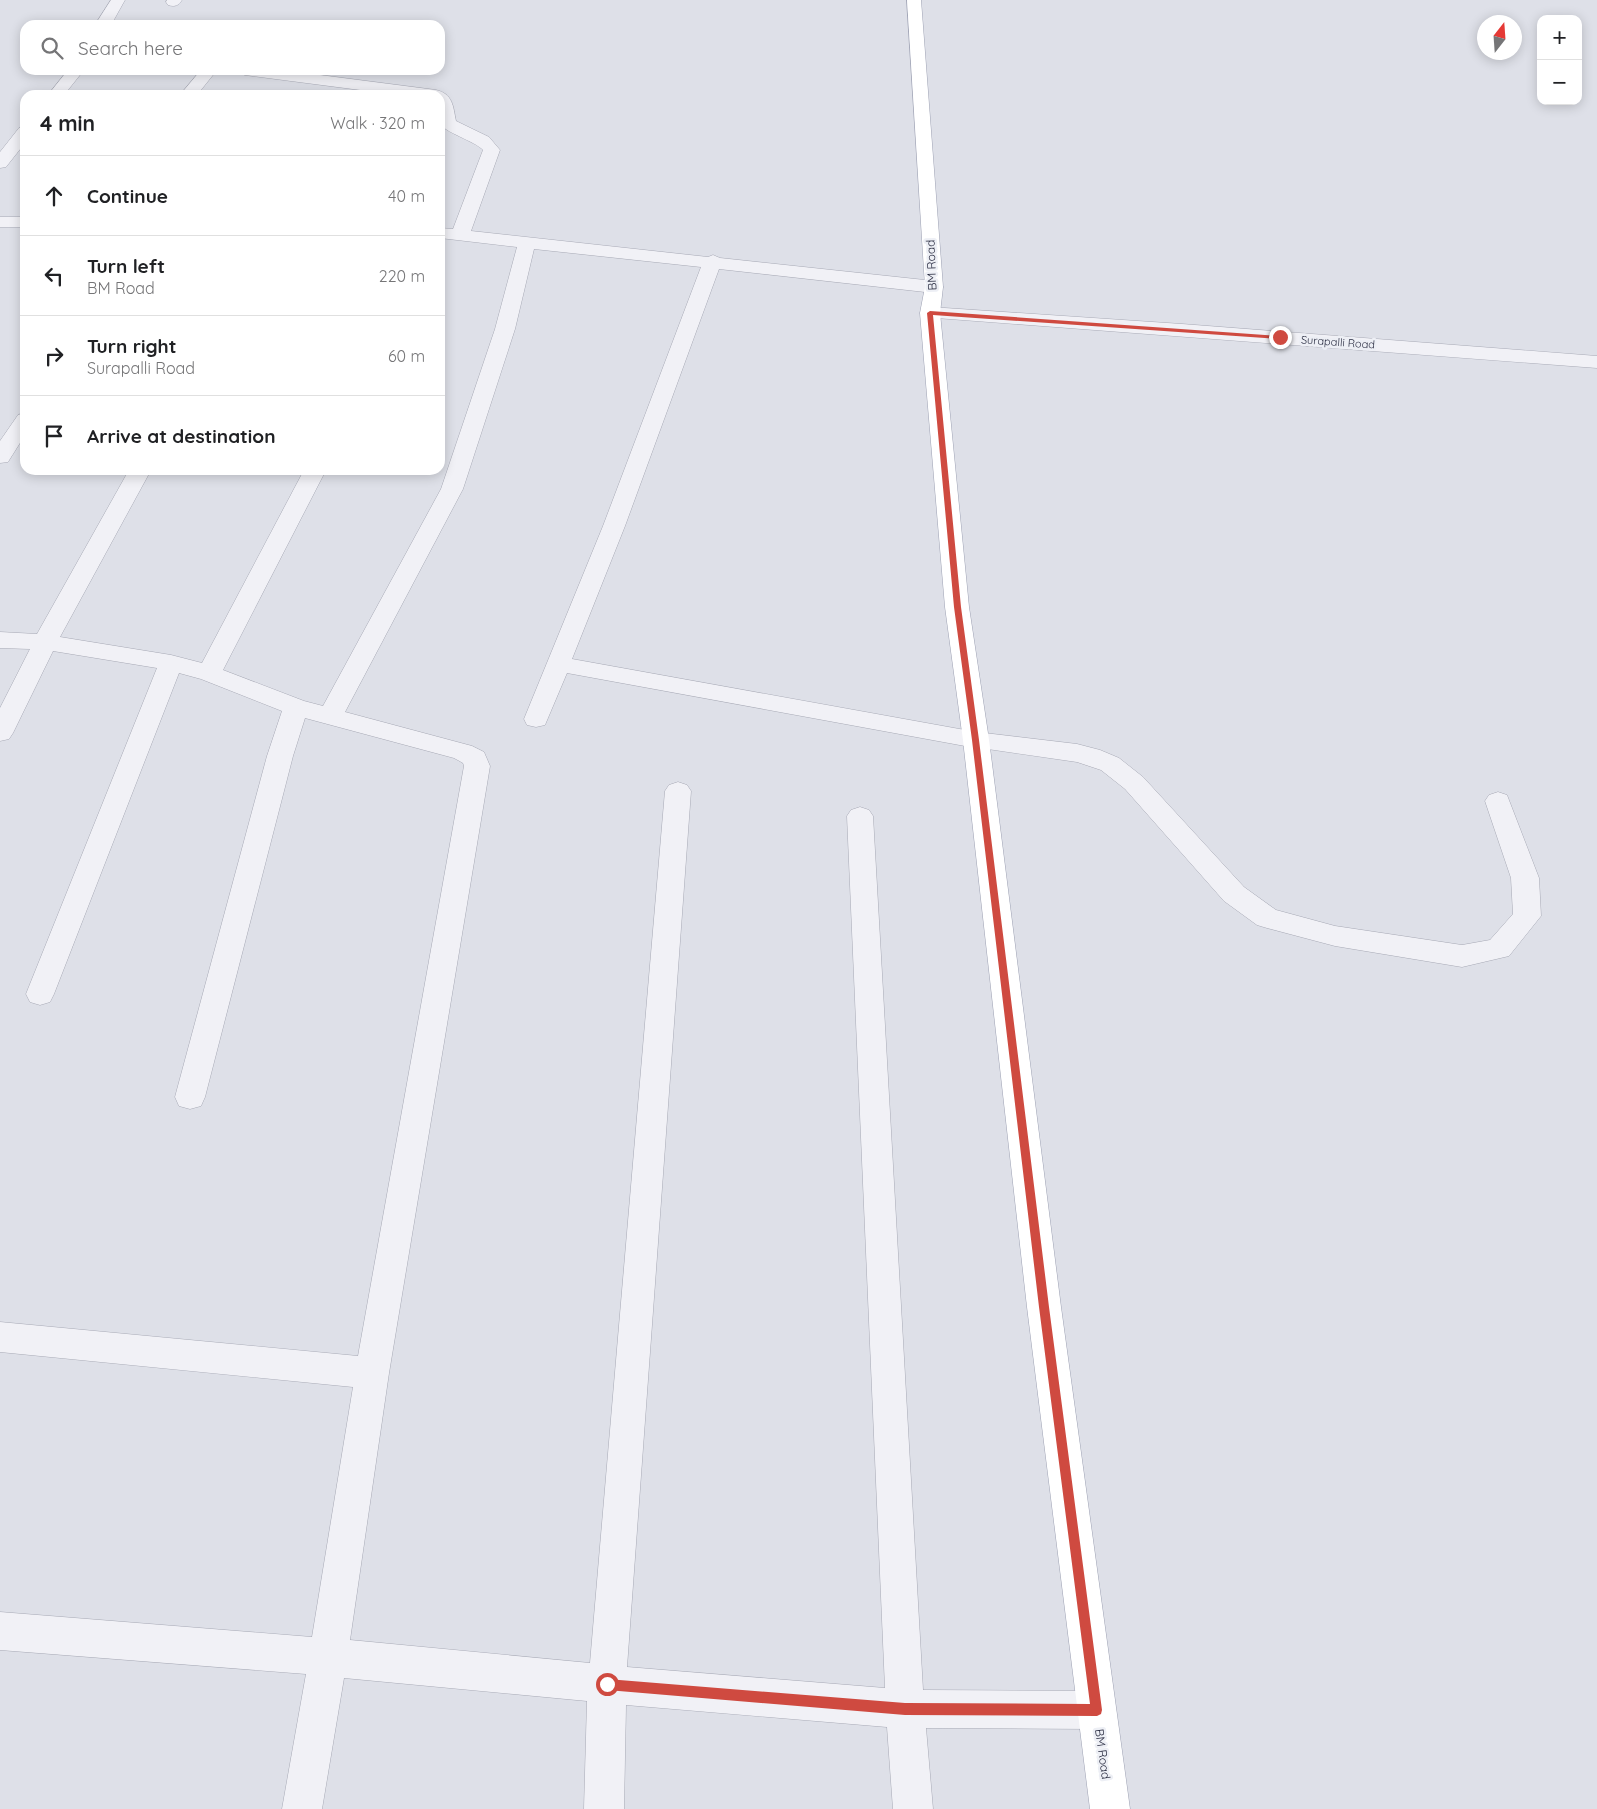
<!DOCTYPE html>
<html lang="en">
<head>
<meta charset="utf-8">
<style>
  :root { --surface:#fff; --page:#f6f6f6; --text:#202124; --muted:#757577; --line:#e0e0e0 }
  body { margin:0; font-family:Quicksand,sans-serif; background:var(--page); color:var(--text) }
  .controls { position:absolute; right:15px; top:15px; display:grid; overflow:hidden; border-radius:10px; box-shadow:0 2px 12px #0003 }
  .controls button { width:45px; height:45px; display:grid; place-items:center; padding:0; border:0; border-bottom:1px solid var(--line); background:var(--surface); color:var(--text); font:25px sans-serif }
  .compass { position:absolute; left:1477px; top:15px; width:45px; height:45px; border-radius:50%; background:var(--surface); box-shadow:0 2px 12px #0003; rotate:17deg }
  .stop { position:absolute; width:15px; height:15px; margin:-11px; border:4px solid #cf4a40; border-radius:50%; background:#fff }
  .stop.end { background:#cf4a40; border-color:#fff; box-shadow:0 1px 5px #0008 }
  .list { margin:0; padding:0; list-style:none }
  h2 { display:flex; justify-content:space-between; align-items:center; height:65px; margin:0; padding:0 20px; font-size:21px }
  h2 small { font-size:16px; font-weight:400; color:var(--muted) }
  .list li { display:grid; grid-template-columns:32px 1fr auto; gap:15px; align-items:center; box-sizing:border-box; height:80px; padding:0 20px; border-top:1px solid var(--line) }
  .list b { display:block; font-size:19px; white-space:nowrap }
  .list p { margin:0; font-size:16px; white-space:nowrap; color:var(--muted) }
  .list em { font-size:16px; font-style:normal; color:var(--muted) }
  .icon { flex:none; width:28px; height:28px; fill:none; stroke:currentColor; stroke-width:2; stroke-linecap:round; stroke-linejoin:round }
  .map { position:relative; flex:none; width:1597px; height:1809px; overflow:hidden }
  .search { position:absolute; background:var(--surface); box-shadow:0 2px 12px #0003; left:20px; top:20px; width:425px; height:55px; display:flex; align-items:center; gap:12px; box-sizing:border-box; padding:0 18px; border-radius:15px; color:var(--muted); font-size:19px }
  .panel { position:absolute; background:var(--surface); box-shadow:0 2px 12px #0003; left:20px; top:90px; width:425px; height:385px; border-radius:15px }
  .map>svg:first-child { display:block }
</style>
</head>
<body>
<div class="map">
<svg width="1597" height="1809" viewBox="0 0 1597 1809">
  <rect width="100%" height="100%" fill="#dee0e8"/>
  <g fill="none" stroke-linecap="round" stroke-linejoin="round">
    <defs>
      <polygon id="lane" points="976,732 1077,744 1100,750 1119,758 1143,777 1244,887 1276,910 1335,926 1462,945 1490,940 1513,914 1511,878 1485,801 1489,795 1498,792 1507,795 1539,878 1541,916 1509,956 1462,967 1335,946 1267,928 1257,925 1224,901 1125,789 1101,770 1077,762 967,746 963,740 967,734"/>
      <g id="street">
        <polygon points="111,0 125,0 111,25 95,25"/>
        <path d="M167,0h15c-4,6 -7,7 -14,5l-2,-3z"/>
        <polygon points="68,70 84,70 64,95 48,95"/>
        <polygon points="201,70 217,70 197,95 180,95"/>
        <path d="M237,70h44l155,20c17,4 17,16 20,31l33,16 11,13 -29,81 237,26 5,-2 7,3 214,23 7,2 2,4 -2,4 -7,2 -215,-24 -94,257 -53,133 404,73 9,2 4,6 -4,6 -9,2 -409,-75 -22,52 -9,2 -9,-2 -3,-6 79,-193 98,-259 -167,-18 -19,80 -52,160 -118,223 127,34 12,6 6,14 -101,607 -39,267 240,23 75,-872 4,-6 9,-3 9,3 4,6 -64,876 258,21 -38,-872 4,-6 9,-3 9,3 4,6 50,874 174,1 14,5 5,14 -5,14 -14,5 -171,-1 7,81h-40l-6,-82 -261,-22 -2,104h-40l3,-108 -243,-23 -22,131h-40l24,-135 -306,-24v-38l312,25 41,-250 -353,-35v-30l358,34 106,-590 -1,-3 -9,-5 -149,-40 -12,38 -88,341 -4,9 -11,3 -11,-3 -4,-9 92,-341 15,-45 -81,-32 -22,-6 -125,321 -4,8 -10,3 -10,-3 -4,-8 131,-326 -104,-17 -40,82 -4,6 -9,2v-33l30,-59 -30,-1v-16l37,2 92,-164h22l-91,167 111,18 31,8 102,-193h22l-103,200 81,31 19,5 118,-217 54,-160 22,-82 -77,-9v-10l13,1 30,-79c-8,-9 -40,-18 -43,-27 -2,-8 0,-20 0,-28h-41l-154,-20 -6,-2z"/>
        <polygon points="25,127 25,143 6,167 0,168 0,152 19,128"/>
        <rect x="0" y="217" width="25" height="10"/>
        <polygon points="930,307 1182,324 1597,356 1597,368 923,317 920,313 923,309"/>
        <polygon points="25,413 25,435 8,462 0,463 0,441 18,415"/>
      </g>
      <polygon id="primary" points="907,0 921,0 943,287 940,313 969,607 989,740 1061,1307 1130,1809 1090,1809 1027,1307 963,740 945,607 920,313 925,287"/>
    </defs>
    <use href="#lane" stroke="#a7a9b5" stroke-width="1"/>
    <use href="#street" stroke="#a7a9b5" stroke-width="1"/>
    <use href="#primary" stroke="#9da1b3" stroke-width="1"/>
    <use href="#lane" fill="#f1f1f6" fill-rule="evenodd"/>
    <use href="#street" fill="#f1f1f6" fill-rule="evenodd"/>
    <use href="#primary" fill="#fff" fill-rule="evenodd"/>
  </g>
  <polygon fill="#cf4a40" points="930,311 1280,336 1283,337 1280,339 933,315 961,607 979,740 1049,1307 1102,1710 1101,1714 1097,1716 905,1715 607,1690 603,1688 602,1684 603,1680 607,1679 905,1703 1090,1704 1039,1307 972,740 954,607 927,313"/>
  <g text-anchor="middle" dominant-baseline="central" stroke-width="5" stroke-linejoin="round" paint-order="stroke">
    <g font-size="11" fill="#272a3f" stroke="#edeff5">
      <text transform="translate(1338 342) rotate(4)">Surapalli Road</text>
    </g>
    <g font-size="12" fill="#272a3f" stroke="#edeff5">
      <text transform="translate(931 265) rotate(-92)">BM Road</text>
      <text transform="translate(1103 1754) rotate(82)">BM Road</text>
    </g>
  </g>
</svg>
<div class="controls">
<button>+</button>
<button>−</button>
</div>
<svg class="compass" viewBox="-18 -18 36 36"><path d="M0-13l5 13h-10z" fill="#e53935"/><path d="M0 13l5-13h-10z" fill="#757577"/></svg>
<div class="stop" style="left:607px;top:1684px"></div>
<div class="stop end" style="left:1280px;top:337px"></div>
<div class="search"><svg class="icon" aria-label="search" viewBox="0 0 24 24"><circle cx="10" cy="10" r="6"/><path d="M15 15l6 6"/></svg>Search here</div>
<section class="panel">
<h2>4 min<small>Walk · 320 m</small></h2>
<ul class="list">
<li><svg class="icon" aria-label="ahead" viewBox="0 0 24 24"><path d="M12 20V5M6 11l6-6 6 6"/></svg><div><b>Continue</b></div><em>40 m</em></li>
<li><svg class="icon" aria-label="left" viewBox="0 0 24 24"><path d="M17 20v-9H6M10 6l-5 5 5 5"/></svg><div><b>Turn left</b><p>BM Road</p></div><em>220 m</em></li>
<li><svg class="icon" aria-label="right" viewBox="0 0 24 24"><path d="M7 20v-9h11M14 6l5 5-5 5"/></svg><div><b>Turn right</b><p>Surapalli Road</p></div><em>60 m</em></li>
<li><svg class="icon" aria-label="arrive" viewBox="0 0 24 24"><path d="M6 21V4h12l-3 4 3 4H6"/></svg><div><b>Arrive at destination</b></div></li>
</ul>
</section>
</div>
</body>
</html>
